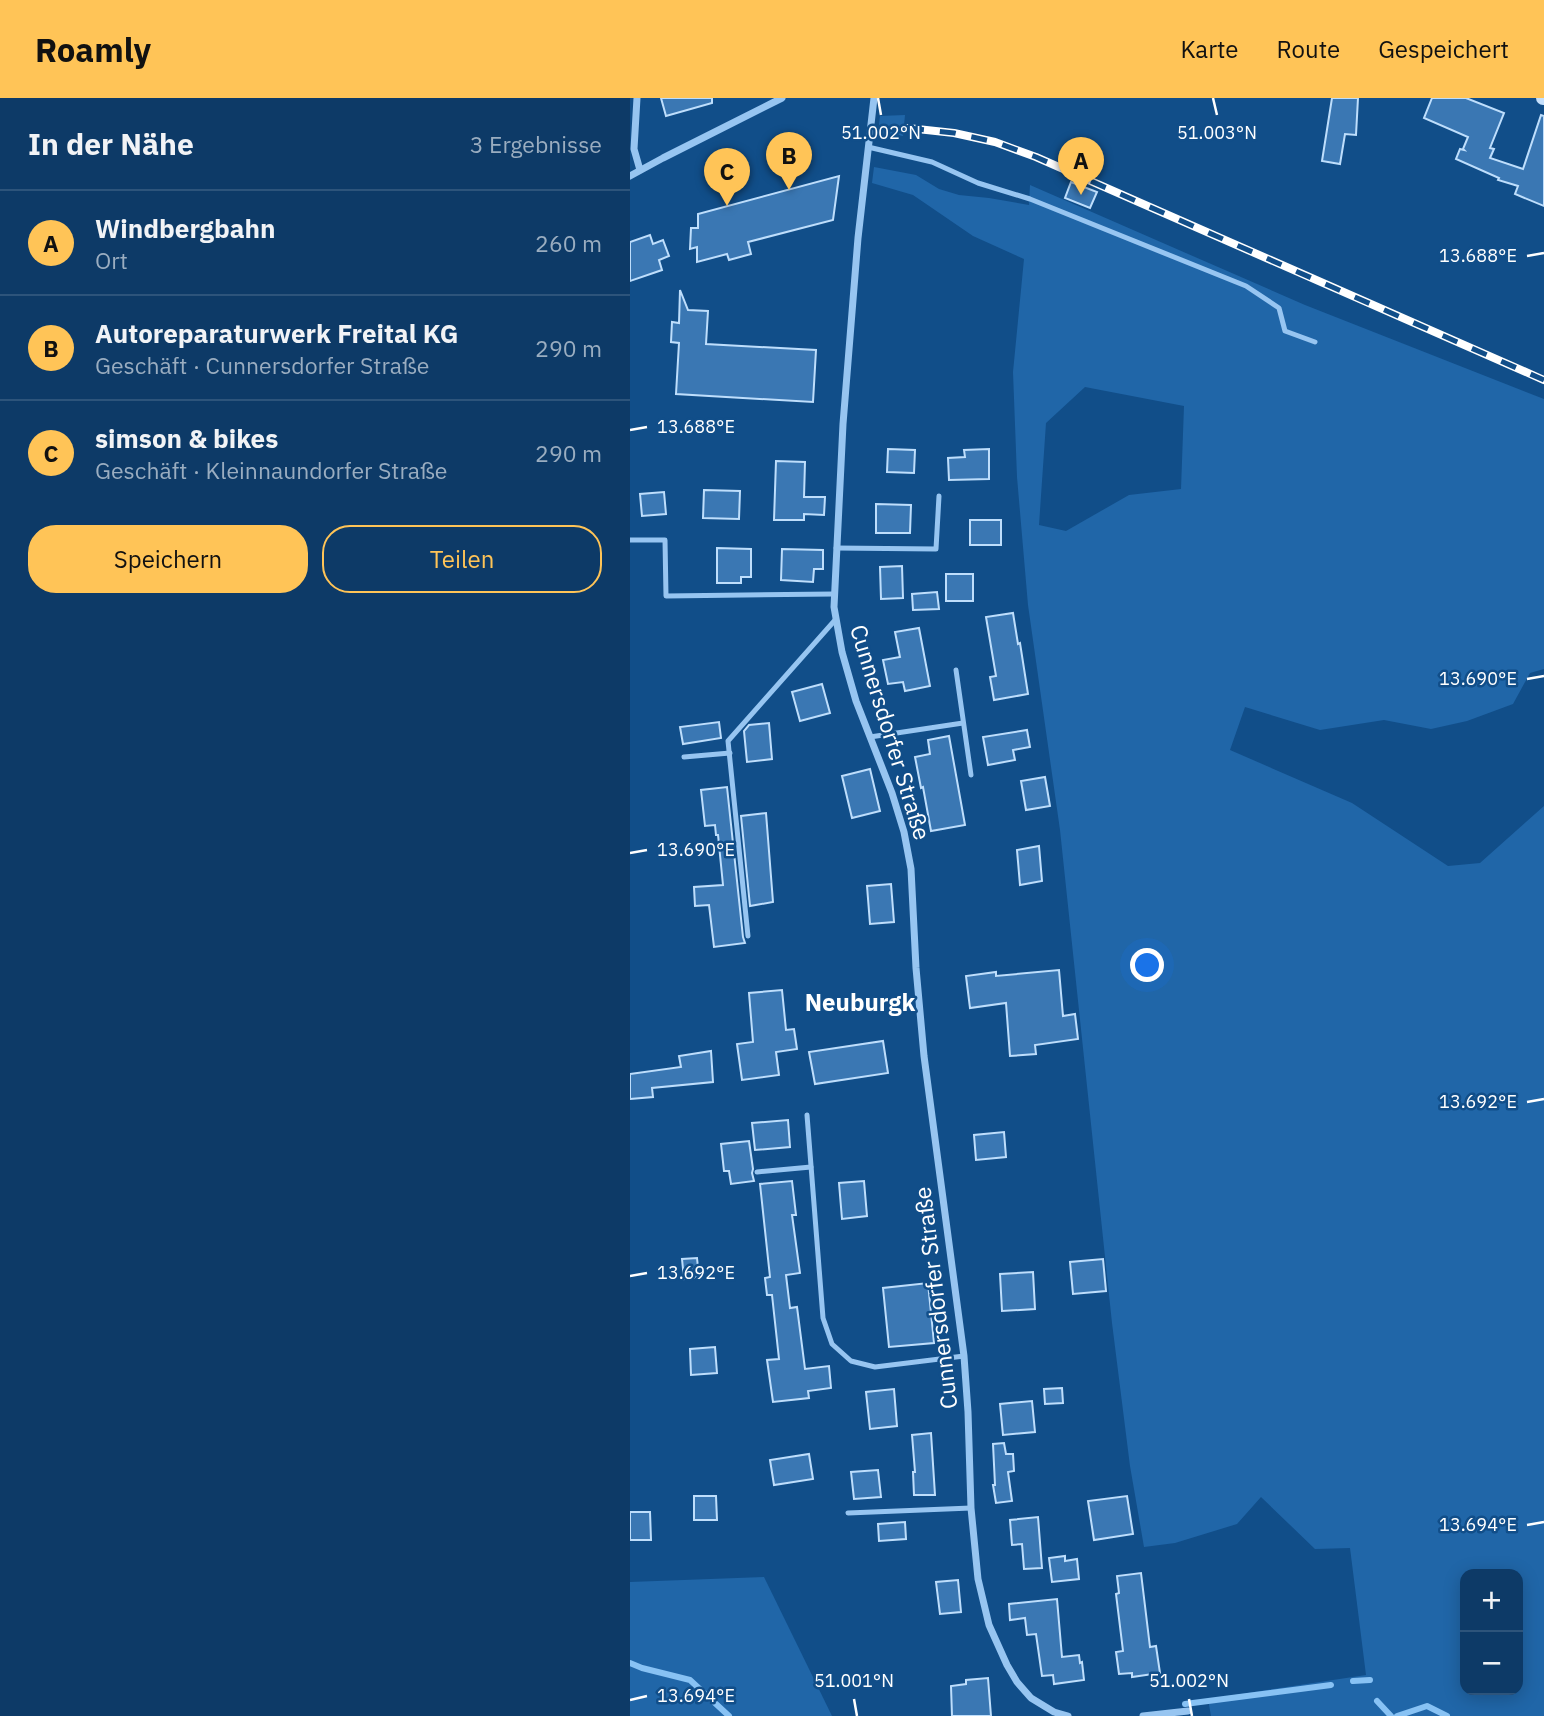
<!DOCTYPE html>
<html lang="de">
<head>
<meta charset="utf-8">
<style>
  :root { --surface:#0d3a67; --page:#1b4570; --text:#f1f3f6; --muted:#9aadc0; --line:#2d547b; --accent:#ffc457 }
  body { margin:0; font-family:"IBM Plex Sans",sans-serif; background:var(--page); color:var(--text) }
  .controls { position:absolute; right:21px; bottom:21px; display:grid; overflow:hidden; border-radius:14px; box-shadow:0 4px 18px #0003 }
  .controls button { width:63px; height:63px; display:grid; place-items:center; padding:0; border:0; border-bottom:2px solid var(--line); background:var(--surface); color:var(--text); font:35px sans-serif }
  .you { position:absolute; left:518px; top:868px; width:24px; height:24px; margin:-18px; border:5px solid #fff; border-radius:50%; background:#1a73e8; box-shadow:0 0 0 10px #1a73e833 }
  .badge { display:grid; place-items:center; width:46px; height:46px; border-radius:50%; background:var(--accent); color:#111; font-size:23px; font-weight:700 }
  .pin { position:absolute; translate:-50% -58px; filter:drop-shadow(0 2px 4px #0008) }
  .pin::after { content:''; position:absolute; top:37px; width:24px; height:21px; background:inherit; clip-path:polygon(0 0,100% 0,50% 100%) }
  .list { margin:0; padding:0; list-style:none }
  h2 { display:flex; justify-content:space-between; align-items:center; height:91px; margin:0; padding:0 28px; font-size:30px }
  h2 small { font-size:23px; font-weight:400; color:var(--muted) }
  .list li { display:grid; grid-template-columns:46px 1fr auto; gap:21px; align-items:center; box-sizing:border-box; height:105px; padding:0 28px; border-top:2px solid var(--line) }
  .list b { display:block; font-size:26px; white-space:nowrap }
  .list p { margin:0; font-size:23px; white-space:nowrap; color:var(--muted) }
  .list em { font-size:23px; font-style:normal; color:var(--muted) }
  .actions { display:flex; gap:14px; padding:21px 28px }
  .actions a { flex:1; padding:16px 0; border:2px solid var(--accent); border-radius:28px; text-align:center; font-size:24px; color:var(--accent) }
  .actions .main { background:var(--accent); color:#111 }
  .map { position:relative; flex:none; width:914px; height:1618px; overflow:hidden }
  header { display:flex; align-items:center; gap:42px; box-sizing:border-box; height:98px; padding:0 35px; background:var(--accent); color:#111 }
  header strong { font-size:33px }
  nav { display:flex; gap:38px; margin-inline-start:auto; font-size:24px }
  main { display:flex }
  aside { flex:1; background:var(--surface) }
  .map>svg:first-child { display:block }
</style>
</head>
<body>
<header>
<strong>Roamly</strong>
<nav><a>Karte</a><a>Route</a><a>Gespeichert</a></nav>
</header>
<main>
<aside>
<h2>In der Nähe<small>3 Ergebnisse</small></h2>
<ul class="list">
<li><span class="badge">A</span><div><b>Windbergbahn</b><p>Ort</p></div><em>260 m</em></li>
<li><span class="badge">B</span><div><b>Autoreparaturwerk Freital KG</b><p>Geschäft · Cunnersdorfer Straße</p></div><em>290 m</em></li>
<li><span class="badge">C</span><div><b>simson &amp; bikes</b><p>Geschäft · Kleinnaundorfer Straße</p></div><em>290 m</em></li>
</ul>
<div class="actions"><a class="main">Speichern</a><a>Teilen</a></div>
</aside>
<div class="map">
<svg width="914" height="1618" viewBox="0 0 914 1618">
  <rect width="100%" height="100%" fill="#114e89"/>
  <g fill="#2066a8" fill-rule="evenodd">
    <polygon points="275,17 273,38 248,35 250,18"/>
    <path d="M244,69l42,8 23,14 20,6 30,3 40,7 1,-20 275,120 239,94v270l-14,4 -17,31 -46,17 -36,8 -47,-9 -64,10 -75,-23 -15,43 122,53 96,63 32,-3 64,-57v910h-333l-3,-17 158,-24 -16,-127 -35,1 -54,-52 -24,27 -62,19 -31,4 -14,-81 -18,-143 -52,-493 -32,-225 -11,-128 -4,-105 11,-113 -51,-23 -60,-41 -41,-12zM455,289l99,19 -3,83 -52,6 -63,36 -27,-6 7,-102zM835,1476h53v116h-53z"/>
    <polygon points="134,1479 202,1618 0,1618 0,1484"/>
  </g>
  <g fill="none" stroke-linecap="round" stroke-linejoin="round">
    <g stroke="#88c2f4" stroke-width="6">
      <polyline points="0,1565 12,1570 60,1582 99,1618"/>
      <polyline points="723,1583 740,1582"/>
      <polyline points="747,1603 761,1618"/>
      <polyline points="555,1606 701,1587"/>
      <polyline points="767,1618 797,1608 817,1618"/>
    </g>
  </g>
  <g fill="#3a77b3" stroke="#bedefc" stroke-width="2">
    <polygon points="31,0 82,0 82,5 36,18"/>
    <polygon points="702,0 728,0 726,37 715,36 710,66 692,63"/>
    <polygon points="802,0 836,0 874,15 860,50 864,51 860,60 893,71 911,17 914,18 914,108 885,96 888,88 868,82 869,80 826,61 830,51 834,52 833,51 838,39 794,20"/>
    <polygon points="209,78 203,122 118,144 121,156 99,162 97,156 67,164 67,149 60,151 61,130 68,130 68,116"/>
    <polygon points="441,84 467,94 460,110 435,100"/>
    <polygon points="20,137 23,146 33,142 39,158 29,162 32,172 0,183 0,144"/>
    <polygon points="50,192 58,212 78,213 76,246 186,252 183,304 46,296 49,245 41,244 42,224 49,225"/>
    <polygon points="258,351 285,352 284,375 257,374"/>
    <polygon points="359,351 359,381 319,382 318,360 335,359 334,352"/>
    <polygon points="146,363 175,364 174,399 195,399 194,417 174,416 174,422 144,422"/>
    <polygon points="74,392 110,393 109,421 73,420"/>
    <polygon points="34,394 36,416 12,418 10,396"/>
    <polygon points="246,406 281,407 280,435 246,435"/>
    <rect x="340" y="422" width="31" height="25"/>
    <polygon points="87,450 121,451 121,479 111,479 111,485 87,485"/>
    <polygon points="152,451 193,452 193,471 184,471 183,484 151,482"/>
    <polygon points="272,468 273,500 251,501 250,469"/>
    <rect x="316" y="476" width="27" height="27"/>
    <polygon points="307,494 309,511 283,512 282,496"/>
    <polygon points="383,515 388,546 390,545 398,596 364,602 360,579 366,578 356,519"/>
    <polygon points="289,530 300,588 275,593 273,584 258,586 253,562 270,559 265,534"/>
    <polygon points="192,586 200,615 170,623 162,594"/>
    <polygon points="89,624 91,640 53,646 50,629"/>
    <polygon points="139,625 142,661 117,664 114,633 119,627"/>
    <polygon points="397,632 400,649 383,652 385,662 358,667 353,639"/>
    <polygon points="319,638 335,727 301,733 293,689 291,690 285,659 300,656 298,642"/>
    <polygon points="240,671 250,713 222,720 212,678"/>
    <polygon points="415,679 420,708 396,712 391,683"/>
    <polygon points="97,689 113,839 115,845 84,849 79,807 65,808 64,789 93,787 88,737 86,737 85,727 75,728 71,692"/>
    <polygon points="136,715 143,804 120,808 111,718"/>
    <polygon points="409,748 412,783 390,787 387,752"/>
    <polygon points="261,786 264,824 240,826 237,788"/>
    <polygon points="429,872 433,918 445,916 448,941 405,947 406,956 380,958 376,905 340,910 336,878 366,874 366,878"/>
    <polygon points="152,892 156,932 164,931 167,951 146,954 149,977 112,982 107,946 123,944 119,895"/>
    <polygon points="253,943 258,975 185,986 179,954"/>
    <polygon points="81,953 83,984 22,990 23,999 0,1001 0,976 51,969 49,958"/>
    <polygon points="158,1022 160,1049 125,1052 122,1025"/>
    <polygon points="374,1034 376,1059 346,1062 344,1037"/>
    <polygon points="119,1043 123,1071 122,1075 124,1083 101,1086 99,1073 94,1073 91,1046"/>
    <polygon points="162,1083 166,1117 162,1117 170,1175 156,1177 160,1210 167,1209 175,1271 199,1268 201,1290 178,1293 179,1300 143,1304 137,1262 149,1261 142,1197 137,1197 135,1180 140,1179 130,1086"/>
    <polygon points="234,1083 237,1118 212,1121 209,1085"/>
    <polygon points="67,1160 69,1179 54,1181 52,1161"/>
    <polygon points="473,1161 476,1193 443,1196 440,1164"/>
    <polygon points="403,1174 405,1211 372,1213 370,1176"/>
    <polygon points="298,1185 304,1245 259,1249 253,1190"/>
    <polygon points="85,1249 87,1275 61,1277 60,1251"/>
    <polygon points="432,1290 433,1305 415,1306 414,1291"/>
    <polygon points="264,1291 267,1328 240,1331 236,1294"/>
    <polygon points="402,1303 405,1334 373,1337 370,1306"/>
    <polygon points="301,1335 305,1397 284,1397 283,1374 285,1374 282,1337"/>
    <polygon points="374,1345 376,1356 383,1356 384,1373 378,1374 382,1403 366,1405 363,1387 365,1387 363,1346"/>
    <polygon points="179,1356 183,1381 144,1387 140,1362"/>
    <polygon points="248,1372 251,1399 224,1401 221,1374"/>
    <polygon points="64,1398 86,1398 87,1422 64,1422"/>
    <polygon points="497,1398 503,1436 464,1442 458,1403"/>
    <polygon points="0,1414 20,1414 21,1442 0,1442"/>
    <polygon points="408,1419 412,1470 394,1471 392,1446 382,1447 380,1422"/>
    <polygon points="275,1424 276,1441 249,1443 248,1426"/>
    <polygon points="435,1458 435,1463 447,1461 449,1481 422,1484 419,1460"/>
    <polygon points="511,1475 520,1549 526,1548 530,1575 502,1579 502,1575 489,1576 486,1554 493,1553 486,1496 489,1495 487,1478"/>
    <polygon points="328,1482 331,1514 310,1516 306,1484"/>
    <polygon points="427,1501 432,1559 449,1557 450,1565 452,1564 454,1582 424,1586 423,1577 412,1578 406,1536 397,1537 395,1520 380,1522 379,1506"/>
    <polygon points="358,1580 361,1618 322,1618 321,1588 336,1586 336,1582"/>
  </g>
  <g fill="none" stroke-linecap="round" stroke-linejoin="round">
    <g stroke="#97c5f1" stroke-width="5">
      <polyline points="238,49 302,64 348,85 400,101 616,188 649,210 655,233 685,244"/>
      <polyline points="0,442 35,442 36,498 204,496"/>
      <polyline points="206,450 306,451 309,398"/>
      <polyline points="326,572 341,677"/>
      <polyline points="240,639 333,625"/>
      <polyline points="54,659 100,655"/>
      <polyline points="118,838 98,643 206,521"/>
      <polyline points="177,1017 193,1220 202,1246 221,1263 245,1269 334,1258"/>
      <polyline points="127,1074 181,1069"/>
      <polyline points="218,1415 341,1410"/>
    </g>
    <g stroke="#97c5f1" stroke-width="7">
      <polyline points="7,0 4,51 10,72"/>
      <polyline points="244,0 228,140 213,326 204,509 212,554 226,603 262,695 274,734 281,771 286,870 294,958 334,1258 338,1314 341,1410 348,1481 359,1527 377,1567 387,1584 401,1600 424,1614 438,1618"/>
      <polyline points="0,78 33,60 152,0"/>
      <polyline points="513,1618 558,1613"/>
    </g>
    <polyline stroke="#c5e0fc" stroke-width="14" points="913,0 914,0"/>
    <defs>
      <polyline id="rail" points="278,30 324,35 365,44 406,59 914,282"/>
    </defs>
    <use href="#rail" stroke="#fff" stroke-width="8"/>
    <use href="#rail" stroke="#114e89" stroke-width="5" stroke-dasharray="16" stroke-linecap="butt"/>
  </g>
  <path fill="none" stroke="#fff" stroke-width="2.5" d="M248,0l3,17M583,0l4,17M897,158l17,-3M0,332l17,-3M897,581l17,-3M0,755l17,-3M897,1004l17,-3M0,1178l17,-3M897,1427l17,-3M224,1601l3,17M559,1601l3,17M0,1602l17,-4"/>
  <g text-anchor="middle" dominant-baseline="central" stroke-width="5" stroke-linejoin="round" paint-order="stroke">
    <g font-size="23" fill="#fff" stroke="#114e89">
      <text transform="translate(261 634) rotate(73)">Cunnersdorfer Straße</text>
      <text transform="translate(305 1200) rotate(-97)">Cunnersdorfer Straße</text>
    </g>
    <g font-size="24" font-weight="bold" fill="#fff" stroke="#114e89">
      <text x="230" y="904">Neuburgk</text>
    </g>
  </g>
  <g font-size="18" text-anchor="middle" fill="#fff" stroke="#114e89" stroke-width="5" stroke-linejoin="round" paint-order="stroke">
    <text x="251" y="41">51.002°N</text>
    <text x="587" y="41">51.003°N</text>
    <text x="848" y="164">13.688°E</text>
    <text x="66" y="335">13.688°E</text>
    <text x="848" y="587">13.690°E</text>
    <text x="66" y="758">13.690°E</text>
    <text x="848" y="1010">13.692°E</text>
    <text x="66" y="1181">13.692°E</text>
    <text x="848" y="1433">13.694°E</text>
    <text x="224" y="1589">51.001°N</text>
    <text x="559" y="1589">51.002°N</text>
    <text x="66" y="1604">13.694°E</text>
  </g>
</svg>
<div class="controls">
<button>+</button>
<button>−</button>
</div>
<div class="you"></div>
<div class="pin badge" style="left:451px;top:97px">A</div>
<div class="pin badge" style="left:159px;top:92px">B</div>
<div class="pin badge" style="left:97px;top:108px">C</div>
</div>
</main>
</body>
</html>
